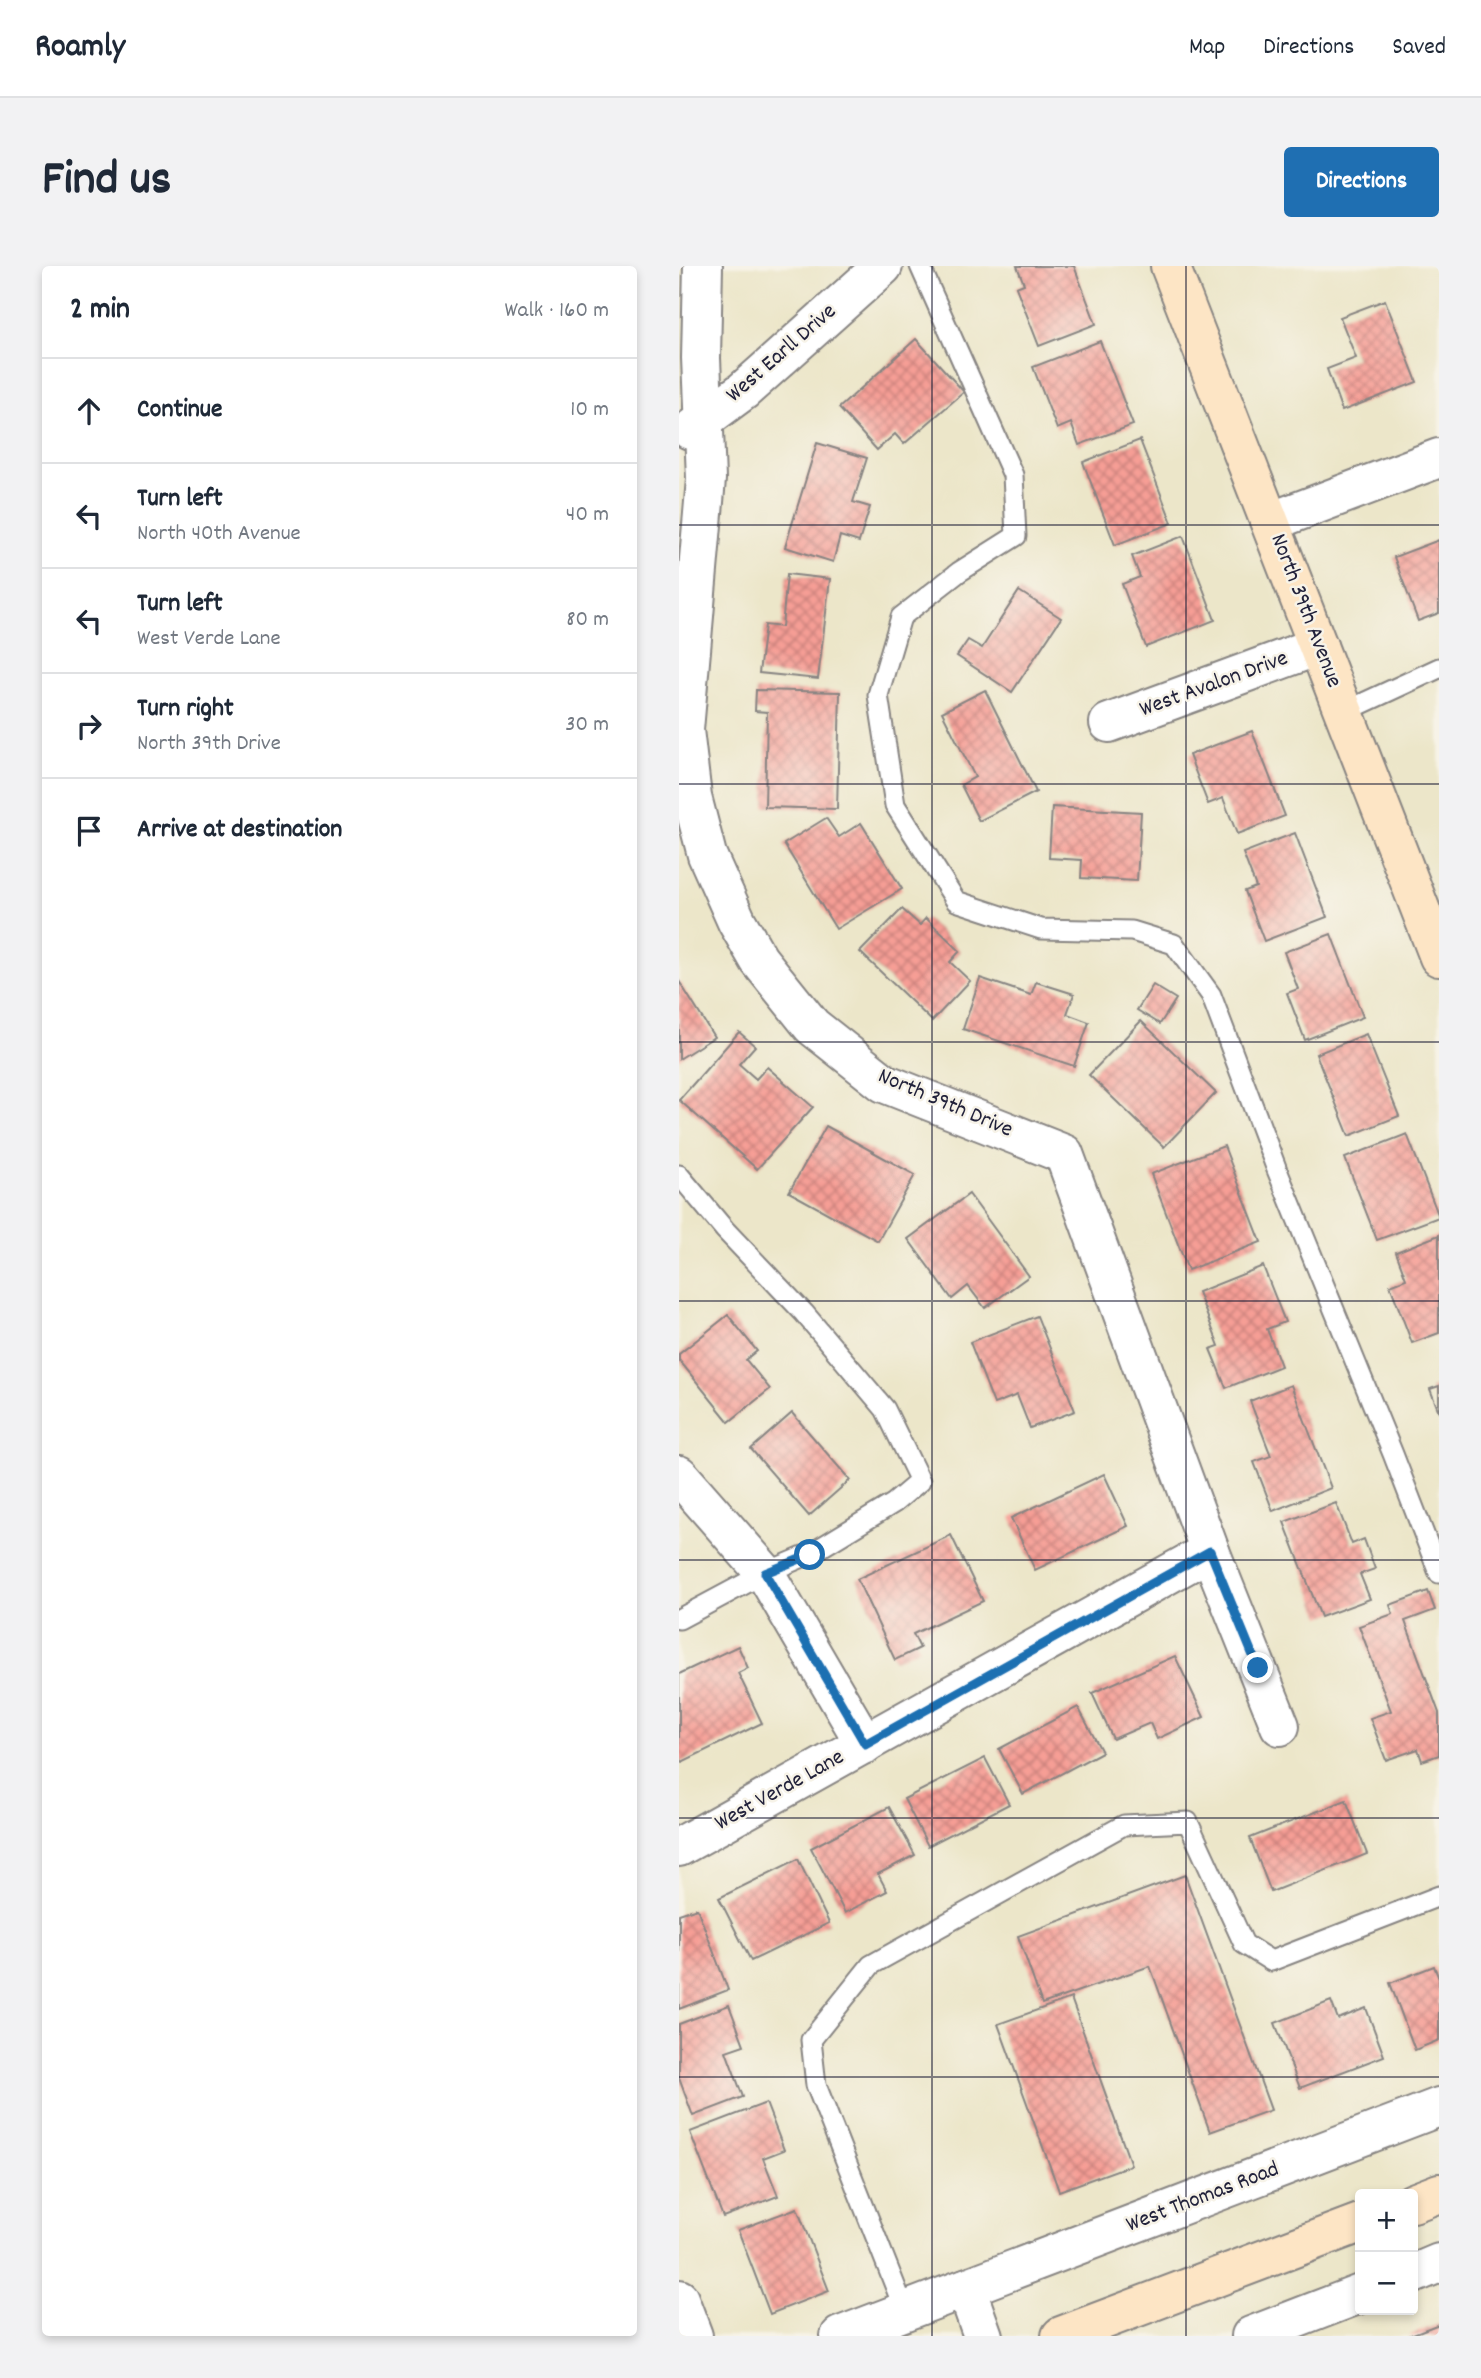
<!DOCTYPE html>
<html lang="en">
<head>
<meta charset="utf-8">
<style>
  :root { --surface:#fff; --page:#f2f2f3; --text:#1f2937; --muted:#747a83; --line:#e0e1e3; --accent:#1f6fb2 }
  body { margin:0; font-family:Dekko,sans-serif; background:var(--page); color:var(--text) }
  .controls { position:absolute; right:21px; bottom:21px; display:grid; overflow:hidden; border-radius:7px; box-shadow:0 4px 10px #0003 }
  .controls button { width:63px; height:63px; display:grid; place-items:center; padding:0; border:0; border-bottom:2px solid var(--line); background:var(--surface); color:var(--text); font:35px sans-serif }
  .stop { position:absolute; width:21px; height:21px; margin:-16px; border:5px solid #1f6fb2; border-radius:50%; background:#fff }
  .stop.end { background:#1f6fb2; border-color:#fff; box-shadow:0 2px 7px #0008 }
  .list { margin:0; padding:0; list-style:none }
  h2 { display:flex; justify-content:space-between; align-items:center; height:91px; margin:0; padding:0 28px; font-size:30px }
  h2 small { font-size:23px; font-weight:400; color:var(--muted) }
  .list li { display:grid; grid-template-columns:46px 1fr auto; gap:21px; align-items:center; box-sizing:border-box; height:105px; padding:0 28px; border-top:2px solid var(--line) }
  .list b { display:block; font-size:26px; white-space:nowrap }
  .list p { margin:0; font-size:23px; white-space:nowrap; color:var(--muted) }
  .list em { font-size:23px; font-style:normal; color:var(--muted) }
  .icon { flex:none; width:38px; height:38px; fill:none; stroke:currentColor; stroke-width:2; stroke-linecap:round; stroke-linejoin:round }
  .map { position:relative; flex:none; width:760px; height:2070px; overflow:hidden; border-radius:7px }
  header { display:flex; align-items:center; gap:42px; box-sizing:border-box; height:98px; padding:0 35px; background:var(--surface); border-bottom:2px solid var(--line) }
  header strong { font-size:33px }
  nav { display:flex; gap:38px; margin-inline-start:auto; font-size:24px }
  .intro { display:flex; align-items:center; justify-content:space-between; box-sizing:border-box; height:168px; padding:0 42px }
  h1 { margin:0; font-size:49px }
  .button { padding:18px 32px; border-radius:7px; background:var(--accent); color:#fff; font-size:24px; font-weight:700 }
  main { display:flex; gap:42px; padding:0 42px }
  aside { flex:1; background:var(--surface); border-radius:7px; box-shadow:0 4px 10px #0003 }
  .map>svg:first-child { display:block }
</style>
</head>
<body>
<header>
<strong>Roamly</strong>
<nav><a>Map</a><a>Directions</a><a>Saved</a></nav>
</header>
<div class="intro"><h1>Find us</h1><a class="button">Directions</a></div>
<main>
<aside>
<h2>2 min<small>Walk · 160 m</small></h2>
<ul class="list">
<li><svg class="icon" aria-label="ahead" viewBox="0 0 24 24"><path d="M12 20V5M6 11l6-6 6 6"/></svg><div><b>Continue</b></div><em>10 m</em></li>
<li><svg class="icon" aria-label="left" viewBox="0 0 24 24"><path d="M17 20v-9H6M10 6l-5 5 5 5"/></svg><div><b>Turn left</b><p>North 40th Avenue</p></div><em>40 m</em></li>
<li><svg class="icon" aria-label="left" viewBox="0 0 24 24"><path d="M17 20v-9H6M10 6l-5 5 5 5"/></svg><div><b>Turn left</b><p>West Verde Lane</p></div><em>80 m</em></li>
<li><svg class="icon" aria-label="right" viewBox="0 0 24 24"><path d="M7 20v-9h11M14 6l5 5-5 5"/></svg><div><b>Turn right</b><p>North 39th Drive</p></div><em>30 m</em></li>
<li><svg class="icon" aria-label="arrive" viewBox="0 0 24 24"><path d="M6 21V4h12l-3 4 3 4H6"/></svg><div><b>Arrive at destination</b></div></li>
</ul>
</aside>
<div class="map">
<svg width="760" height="2070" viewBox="0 0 760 2070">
  <defs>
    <pattern id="building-cross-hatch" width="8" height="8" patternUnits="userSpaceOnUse" patternTransform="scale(1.75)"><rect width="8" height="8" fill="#f69e95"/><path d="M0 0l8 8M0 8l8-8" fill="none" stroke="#c7807b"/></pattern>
  </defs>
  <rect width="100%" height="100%" fill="#f7f3e8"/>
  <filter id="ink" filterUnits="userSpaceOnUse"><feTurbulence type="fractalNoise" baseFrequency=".0143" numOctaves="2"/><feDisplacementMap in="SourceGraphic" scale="14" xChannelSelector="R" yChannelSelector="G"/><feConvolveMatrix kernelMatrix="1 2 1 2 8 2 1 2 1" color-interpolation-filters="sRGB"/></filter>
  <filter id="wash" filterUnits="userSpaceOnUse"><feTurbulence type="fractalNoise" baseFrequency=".00686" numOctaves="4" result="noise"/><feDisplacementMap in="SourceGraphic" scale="28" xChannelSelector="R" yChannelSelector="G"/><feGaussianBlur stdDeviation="1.57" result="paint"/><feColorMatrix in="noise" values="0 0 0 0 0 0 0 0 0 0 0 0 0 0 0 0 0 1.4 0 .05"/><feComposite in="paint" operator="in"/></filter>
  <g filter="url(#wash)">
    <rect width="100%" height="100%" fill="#ece6c9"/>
    <g id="blocks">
      <g fill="url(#building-cross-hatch)">
        <polygon points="338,0 395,0 417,58 360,80 337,21 345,18"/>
        <polygon points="706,34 738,116 663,145 648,103 677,92 661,51"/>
        <polygon points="237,73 285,126 225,178 216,168 198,184 160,142"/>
        <polygon points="421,75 454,159 400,179 392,157 378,163 354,101"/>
        <polygon points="461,174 493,257 436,279 404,196"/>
        <polygon points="138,177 188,192 174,236 191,241 180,276 161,270 154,296 106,281"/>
        <polygon points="504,270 536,354 467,381 443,318 461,311 453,290"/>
        <polygon points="760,274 760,347 739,355 715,291"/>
        <polygon points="108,308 151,313 139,413 80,407 86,359 103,361"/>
        <polygon points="340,325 382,352 333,426 278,390 289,374 303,382"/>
        <polygon points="77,424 161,426 158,543 86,541 88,446 76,445"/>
        <polygon points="306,424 357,526 300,555 282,519 296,511 263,446"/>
        <polygon points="573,465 606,550 558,568 544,532 529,538 510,489"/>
        <polygon points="373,541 462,546 458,615 402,612 403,594 370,592"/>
        <polygon points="147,552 160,571 182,557 223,623 157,663 105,578"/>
        <polygon points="616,567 648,651 585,675 566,625 577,621 564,587"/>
        <polygon points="223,643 241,659 247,652 281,685 271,696 291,715 253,755 181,686"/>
        <polygon points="652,668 684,751 626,774 608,727 619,723 605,686"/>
        <polygon points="301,712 352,729 357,716 395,728 388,748 410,756 395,800 284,763"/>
        <polygon points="0,715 35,771 0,793"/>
        <polygon points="474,719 497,733 481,758 458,744"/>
        <polygon points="462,755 537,827 485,881 410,809"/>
        <polygon points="60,766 76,780 60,798 77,813 88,801 134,841 78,903 0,834"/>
        <polygon points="687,768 720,850 670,870 637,788"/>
        <polygon points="147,860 236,909 199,975 110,926"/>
        <polygon points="728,868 760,951 698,974 666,892"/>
        <polygon points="545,880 582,976 509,1004 472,908"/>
        <polygon points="290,928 350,1010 306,1042 289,1020 273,1033 229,973"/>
        <polygon points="760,969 760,1067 733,1077 711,1019 727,1013 717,986"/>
        <polygon points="584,1000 606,1056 588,1063 602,1100 547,1122 531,1083 540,1080 519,1026"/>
        <polygon points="49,1049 78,1085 67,1094 91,1123 50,1156 0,1094 0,1088"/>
        <polygon points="358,1050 396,1145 351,1162 338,1129 315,1138 291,1076"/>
        <polygon points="612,1119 652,1222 594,1245 575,1196 592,1190 571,1135"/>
        <polygon points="760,1120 760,1146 751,1123"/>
        <polygon points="113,1147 171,1214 130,1250 72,1183"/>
        <polygon points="425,1208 449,1260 356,1304 332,1252"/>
        <polygon points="657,1237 673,1278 685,1273 696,1303 681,1308 691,1333 642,1351 605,1256"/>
        <polygon points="272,1269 304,1335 234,1368 241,1382 216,1394 178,1313"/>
        <polygon points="749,1325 756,1344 726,1355 760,1447 760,1489 743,1495 739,1483 707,1494 691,1452 712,1445 680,1360 714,1348 711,1339"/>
        <polygon points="59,1380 69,1402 59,1407 83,1457 3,1496 0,1490 0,1408"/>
        <polygon points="496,1390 525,1451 478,1473 471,1457 434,1473 413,1427"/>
        <polygon points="399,1441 423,1486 344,1528 320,1483"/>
        <polygon points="306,1492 330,1538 249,1580 225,1533"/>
        <polygon points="667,1534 688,1588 592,1626 571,1572"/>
        <polygon points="210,1541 236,1589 199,1608 208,1625 166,1647 132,1582"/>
        <polygon points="119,1593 150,1657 72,1695 40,1632"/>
        <polygon points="506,1609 592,1844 531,1866 471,1700 363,1738 339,1670"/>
        <polygon points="18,1642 49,1724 0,1743 0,1648"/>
        <polygon points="755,1700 760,1713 760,1774 736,1784 711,1717"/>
        <polygon points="392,1732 452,1899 380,1925 319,1758"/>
        <polygon points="652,1735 659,1753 687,1742 705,1790 621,1822 596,1757"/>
        <polygon points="50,1739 65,1779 47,1785 64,1831 14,1850 0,1812 0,1758"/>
        <polygon points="87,1837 105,1884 84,1892 99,1930 44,1951 11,1866"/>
        <polygon points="118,1942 150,2025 91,2048 59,1964"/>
        <polygon points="760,2058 760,2070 729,2070"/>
      </g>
    </g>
  </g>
  <g filter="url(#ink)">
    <use href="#blocks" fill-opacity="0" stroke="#878482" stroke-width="2"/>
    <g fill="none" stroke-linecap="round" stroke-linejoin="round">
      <defs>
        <g id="lane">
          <polyline points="241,0 334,209 337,270 280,306 222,351 199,429 216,539 277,635 362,663 453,665 495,678 532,729 598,904 714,1188 760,1307"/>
          <polyline points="665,446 760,402"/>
          <polyline points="0,909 46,964 125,1047 206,1143 241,1215 215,1237 131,1288 86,1307 0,1353"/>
          <polyline points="226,2045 137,1819 132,1774 192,1699 445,1559 509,1556 565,1678 592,1695 760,1630"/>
        </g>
        <g id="street">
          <polyline points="24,0 22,92 27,213 5,464 13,531 28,589 58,656 80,694 133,760 205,817 385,888 531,1285 601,1460"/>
          <polyline points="11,164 64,125 204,0"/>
          <polyline points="591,256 760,192"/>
          <polyline points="430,457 639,380"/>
          <polyline points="0,1209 86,1307 186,1478"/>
          <polyline points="0,1581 531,1285"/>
          <polyline points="734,2008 760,1997"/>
          <polyline points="287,2022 304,2070"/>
          <polyline points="0,2033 14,2070"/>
          <polyline points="161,2070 760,1841"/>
          <polyline points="572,2070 681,2028"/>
        </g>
        <g id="secondary">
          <polyline points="491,0 760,691"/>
          <polyline points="734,1937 760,1927"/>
          <polyline points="382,2070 681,1957"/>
        </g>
      </defs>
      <use href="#lane" stroke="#878482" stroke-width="23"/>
      <use href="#street" stroke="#878482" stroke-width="42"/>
      <use href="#secondary" stroke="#878482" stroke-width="42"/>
      <use href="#lane" stroke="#fff" stroke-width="19"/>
      <use href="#street" stroke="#fff" stroke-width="38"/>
      <use href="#secondary" stroke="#fde5c5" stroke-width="38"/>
    </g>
  </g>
  <g fill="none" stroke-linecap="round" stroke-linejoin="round" filter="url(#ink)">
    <polyline stroke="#1f6fb2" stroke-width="9" points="131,1289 86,1307 186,1478 531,1285 579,1402"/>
  </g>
  <path fill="none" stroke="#22223b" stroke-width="2" stroke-opacity="0.55" d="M253,0v2070M507,0v2070M0,259h760M0,518h760M0,776h760M0,1035h760M0,1294h760M0,1552h760M0,1811h760"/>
  <g text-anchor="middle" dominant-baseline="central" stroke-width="5" stroke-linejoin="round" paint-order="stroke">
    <g font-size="23" fill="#22223b" stroke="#f7f3e8">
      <text transform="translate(103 88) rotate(-41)">West Earll Drive</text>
      <text transform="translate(626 345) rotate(69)">North 39th Avenue</text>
      <text transform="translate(535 419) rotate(-20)">West Avalon Drive</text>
      <text transform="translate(266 838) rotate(23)">North 39th Drive</text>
      <text transform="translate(101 1525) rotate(-29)">West Verde Lane</text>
      <text transform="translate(524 1932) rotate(-21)">West Thomas Road</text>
    </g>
  </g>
</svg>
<div class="controls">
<button>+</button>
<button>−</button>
</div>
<div class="stop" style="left:131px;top:1289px"></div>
<div class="stop end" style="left:579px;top:1402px"></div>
</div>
</main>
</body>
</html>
